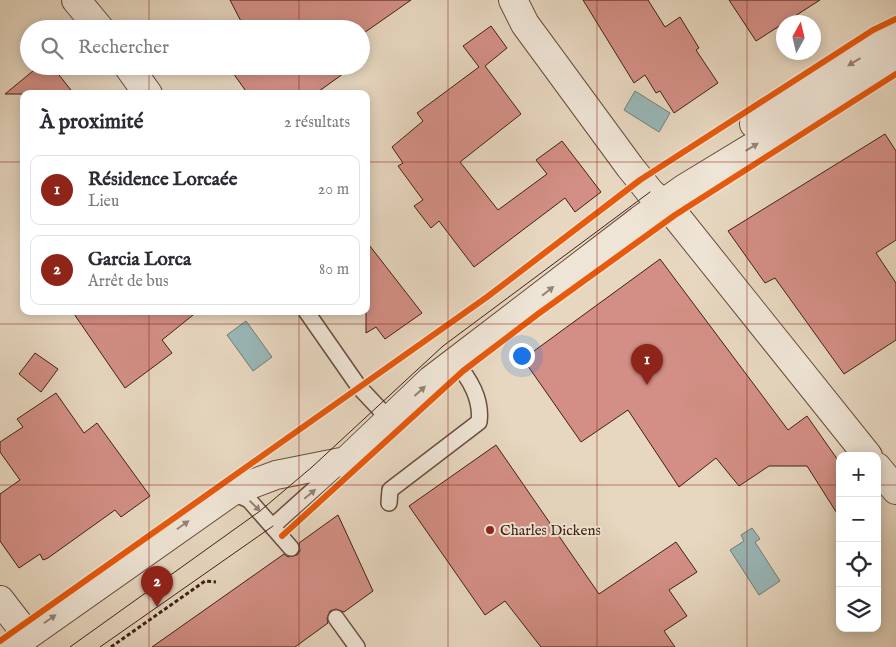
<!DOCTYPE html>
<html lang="fr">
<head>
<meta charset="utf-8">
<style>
  :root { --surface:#fff; --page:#f2f2f3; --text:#2b2b33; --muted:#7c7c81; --line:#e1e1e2; --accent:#8f2418 }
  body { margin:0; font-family:"IM FELL English",serif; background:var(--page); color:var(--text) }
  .controls { position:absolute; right:15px; bottom:15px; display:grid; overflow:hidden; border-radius:10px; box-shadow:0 2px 12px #0003 }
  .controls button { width:45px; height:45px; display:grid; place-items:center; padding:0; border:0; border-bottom:1px solid var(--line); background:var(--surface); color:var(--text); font:25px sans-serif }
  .compass { position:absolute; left:776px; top:15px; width:45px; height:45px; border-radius:50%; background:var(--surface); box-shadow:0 2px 12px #0003; rotate:8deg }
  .you { position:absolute; left:521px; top:355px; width:18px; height:18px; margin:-12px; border:4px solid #fff; border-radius:50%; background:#1a73e8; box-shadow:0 0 0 8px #1a73e833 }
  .badge { display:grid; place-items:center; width:32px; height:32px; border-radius:50%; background:var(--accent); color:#fff; font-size:16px; font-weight:700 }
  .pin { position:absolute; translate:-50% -41px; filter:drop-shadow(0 1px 2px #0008) }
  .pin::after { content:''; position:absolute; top:26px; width:18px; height:15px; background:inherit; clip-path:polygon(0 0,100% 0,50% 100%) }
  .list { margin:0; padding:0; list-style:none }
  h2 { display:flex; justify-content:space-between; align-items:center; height:65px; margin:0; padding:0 20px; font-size:21px }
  h2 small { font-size:16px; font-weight:400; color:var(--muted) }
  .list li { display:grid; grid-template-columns:32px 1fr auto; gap:15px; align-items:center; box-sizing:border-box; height:70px; margin:0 10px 10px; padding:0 10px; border:1px solid var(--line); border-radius:10px }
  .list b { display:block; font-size:19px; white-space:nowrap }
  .list p { margin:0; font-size:16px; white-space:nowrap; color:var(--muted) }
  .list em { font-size:16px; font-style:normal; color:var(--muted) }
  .icon { flex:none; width:28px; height:28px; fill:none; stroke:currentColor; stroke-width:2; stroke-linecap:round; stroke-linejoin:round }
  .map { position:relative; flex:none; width:896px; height:647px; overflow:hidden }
  .search { position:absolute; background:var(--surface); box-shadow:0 2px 12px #0003; left:20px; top:20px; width:350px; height:55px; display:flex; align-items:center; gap:12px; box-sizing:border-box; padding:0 18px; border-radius:28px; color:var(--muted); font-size:19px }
  .panel { position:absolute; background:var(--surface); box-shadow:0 2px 12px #0003; left:20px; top:90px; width:350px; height:225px; border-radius:10px }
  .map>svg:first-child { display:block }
</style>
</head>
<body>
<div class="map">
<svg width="896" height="647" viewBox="0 0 896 647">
  <rect width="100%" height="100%" fill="#e7d7c0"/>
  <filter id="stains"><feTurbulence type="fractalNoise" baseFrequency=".004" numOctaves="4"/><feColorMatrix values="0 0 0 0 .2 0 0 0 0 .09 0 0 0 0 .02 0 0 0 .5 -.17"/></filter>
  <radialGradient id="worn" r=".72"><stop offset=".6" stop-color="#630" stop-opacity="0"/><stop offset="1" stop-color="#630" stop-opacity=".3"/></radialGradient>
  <g fill="#98b8b9" stroke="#757b77">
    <polygon points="635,91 670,113 659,132 624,110"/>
    <polygon points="246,321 272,357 253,371 227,335"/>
    <polygon points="752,528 760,539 755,542 780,581 759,595 730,550 744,541 741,535"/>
  </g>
  <g fill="#d38f85" stroke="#412013">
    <polygon points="230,0 411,0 361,35 361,29 245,29"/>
    <polygon points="583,0 648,0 665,27 680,17 699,48 696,50 718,83 674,113 660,91 656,93 645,75 634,83"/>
    <polygon points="729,0 820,0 756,41"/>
    <polygon points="491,26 507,48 485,66 521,114 460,162 498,210 547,174 536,160 562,141 601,192 575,212 565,198 474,267 439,221 431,228 414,206 423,200 398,166 403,163 392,147 423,121 417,113 479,67 463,46"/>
    <polygon points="39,66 52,66 74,94 5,94"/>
    <polygon points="228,66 343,66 347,71 315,94 248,94"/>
    <polygon points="885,134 896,151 896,240 876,253 896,283 896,340 844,374 775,278 765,283 728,231"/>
    <polygon points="366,241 422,313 385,339 376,327 366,333"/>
    <polygon points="660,259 788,430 807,416 840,463 840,518 807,466 769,466 739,486 716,458 679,487 628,410 581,442 523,359"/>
    <polygon points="72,311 198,311 162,340 172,353 125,388"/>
    <polygon points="35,353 58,369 41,392 19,374"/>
    <polygon points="56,393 84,433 97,423 150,496 121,517 115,510 48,558 43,560 40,554 19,568 0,541 0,494 20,480 0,452 0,442 23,427 17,419"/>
    <polygon points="496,445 599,594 676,542 697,572 669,590 687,616 664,631 675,647 541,647 505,601 485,615 409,506"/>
    <polygon points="338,515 373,591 344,612 336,609 330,611 327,618 328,623 295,647 152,647 284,554 288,557 297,555 300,551 299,543"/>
  </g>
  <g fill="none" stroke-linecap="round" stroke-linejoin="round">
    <defs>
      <g id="service">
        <polyline points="306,311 359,387 389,419"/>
        <polyline points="231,492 249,500 291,548"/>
        <path d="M389,503l1,-13 89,-68c3,-22 -9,-44 -24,-59"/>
        <polyline points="273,526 341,465"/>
        <polyline points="336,618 357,647"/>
      </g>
      <g id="minor">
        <polyline points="76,0 100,29"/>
        <polyline points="513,0 525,24 630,167 650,192 675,215 868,456"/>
        <polyline points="128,66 148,94"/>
        <polyline points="754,124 896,37"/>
        <polyline points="877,467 896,490"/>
        <polyline points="0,600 27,635"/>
        <polyline points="11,647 231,492 276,475 346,461 431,380 640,220 685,188 896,60"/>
      </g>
    </defs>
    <use href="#service" stroke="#6a4e3e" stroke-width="18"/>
    <use href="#minor" stroke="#6a4e3e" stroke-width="30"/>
    <polyline stroke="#412013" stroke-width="3" stroke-dasharray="4 2.5" stroke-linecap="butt" points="111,647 205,581 216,582"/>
    <use href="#service" stroke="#efe5d6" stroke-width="15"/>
    <use href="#minor" stroke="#efe5d6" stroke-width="28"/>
    <g stroke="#412013" stroke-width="1">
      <polyline points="70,647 260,511 312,467 443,346 650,192"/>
      <polyline points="100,647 273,526"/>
    </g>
    <defs>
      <g id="cycleway">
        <polyline points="282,536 463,371 538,314 675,215 896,74"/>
        <polyline points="0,641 487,297 640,180 873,30 896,19"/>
      </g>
    </defs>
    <use href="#cycleway" stroke="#efe5d6" stroke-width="9"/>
    <use href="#cycleway" stroke="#e8590c" stroke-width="6"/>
  </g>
  <defs><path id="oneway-solid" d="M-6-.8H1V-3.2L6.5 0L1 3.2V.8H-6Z" transform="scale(1.25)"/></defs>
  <g fill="#988274">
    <use href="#oneway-solid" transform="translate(854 62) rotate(149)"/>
    <use href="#oneway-solid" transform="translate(752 147) rotate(-31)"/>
    <use href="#oneway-solid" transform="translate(548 291) rotate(-38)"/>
    <use href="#oneway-solid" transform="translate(420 391) rotate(-42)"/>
    <use href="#oneway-solid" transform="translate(310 494) rotate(-40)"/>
    <use href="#oneway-solid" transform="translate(255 506) rotate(44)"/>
    <use href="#oneway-solid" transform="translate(183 525) rotate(-35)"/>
    <use href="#oneway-solid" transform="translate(50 619) rotate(-35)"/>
  </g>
  <path fill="none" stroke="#8f2418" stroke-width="1" stroke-opacity="0.55" d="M149,0v29M299,0v29M448,0v647M597,0v647M747,0v647M149,66v28M299,66v28M0,162h24M366,162h530M149,311v336M299,311v336M0,324h896M0,485h840M877,485h19"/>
  <circle fill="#8f2418" stroke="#efe5d6" stroke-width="2" cx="490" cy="530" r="5"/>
  <g text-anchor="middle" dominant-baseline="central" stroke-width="4" stroke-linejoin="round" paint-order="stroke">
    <g font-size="15" fill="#412013" stroke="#efe5d6" text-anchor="start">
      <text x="500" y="530">Charles Dickens</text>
    </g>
  </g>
  <rect width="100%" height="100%" filter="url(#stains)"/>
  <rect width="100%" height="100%" fill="url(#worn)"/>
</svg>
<div class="controls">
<button>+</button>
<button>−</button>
<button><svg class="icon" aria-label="locate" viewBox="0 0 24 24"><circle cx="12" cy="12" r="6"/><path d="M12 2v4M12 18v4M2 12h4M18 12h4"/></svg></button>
<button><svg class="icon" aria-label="layers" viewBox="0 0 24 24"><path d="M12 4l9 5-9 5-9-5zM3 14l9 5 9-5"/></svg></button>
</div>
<svg class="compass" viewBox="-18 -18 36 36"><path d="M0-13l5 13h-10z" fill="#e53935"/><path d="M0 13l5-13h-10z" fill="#7c7c81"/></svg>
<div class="you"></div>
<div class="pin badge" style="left:647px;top:385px">1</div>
<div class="pin badge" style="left:157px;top:607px">2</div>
<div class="search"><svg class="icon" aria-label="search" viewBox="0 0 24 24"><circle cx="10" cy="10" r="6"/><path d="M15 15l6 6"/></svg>Rechercher</div>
<section class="panel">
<h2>À proximité<small>2 résultats</small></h2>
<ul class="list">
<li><span class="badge">1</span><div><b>Résidence Lorcaée</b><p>Lieu</p></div><em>20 m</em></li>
<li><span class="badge">2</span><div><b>Garcia Lorca</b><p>Arrêt de bus</p></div><em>80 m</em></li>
</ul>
</section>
</div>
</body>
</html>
